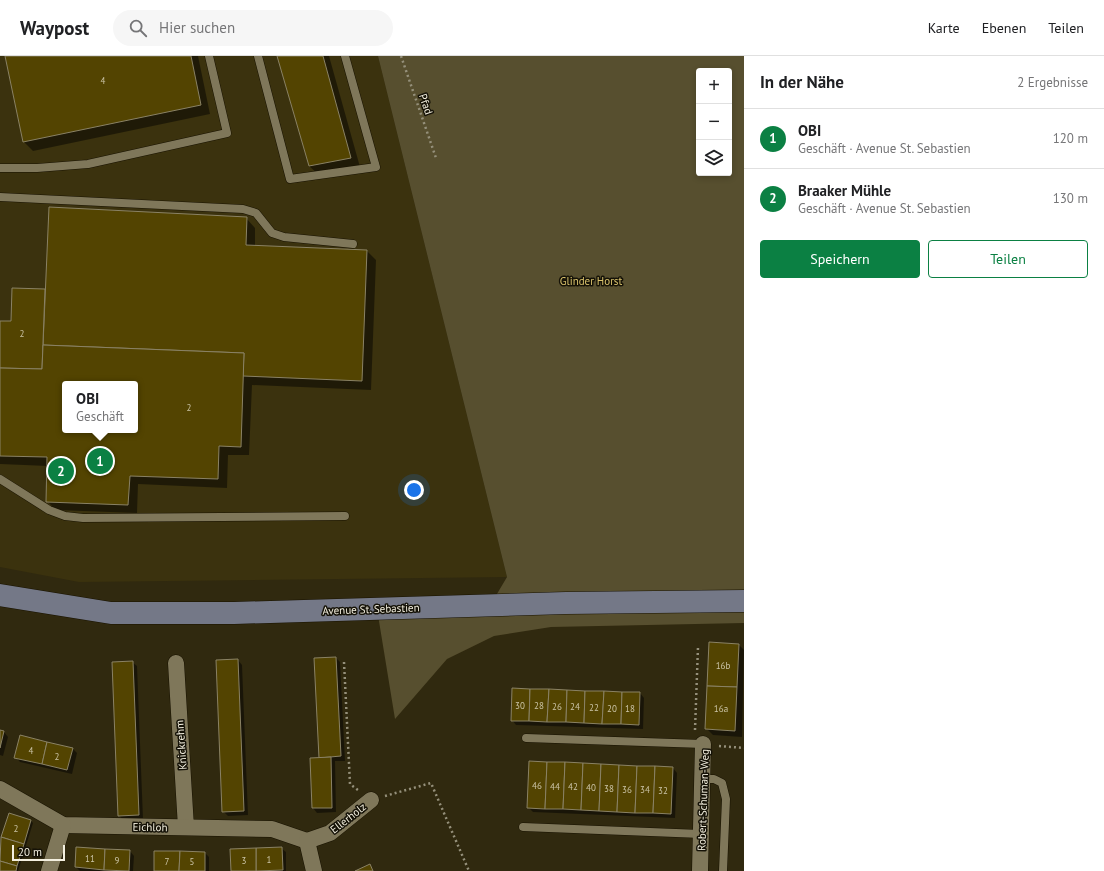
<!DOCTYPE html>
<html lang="de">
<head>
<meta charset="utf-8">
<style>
  :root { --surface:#fff; --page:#f6f6f6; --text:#202124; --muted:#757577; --line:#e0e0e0; --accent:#0b8043 }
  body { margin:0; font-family:"PT Sans",sans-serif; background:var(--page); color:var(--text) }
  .controls { position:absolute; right:12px; top:12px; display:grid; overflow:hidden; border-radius:4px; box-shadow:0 2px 6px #0003 }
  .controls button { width:36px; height:36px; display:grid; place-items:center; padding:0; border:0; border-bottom:1px solid var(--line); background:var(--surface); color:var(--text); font:20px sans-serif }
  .scale { position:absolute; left:12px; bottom:10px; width:53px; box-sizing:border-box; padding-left:4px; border:2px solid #f4f0e0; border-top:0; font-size:11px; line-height:14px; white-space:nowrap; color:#f4f0e0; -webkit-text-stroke:3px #151207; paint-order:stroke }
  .you { position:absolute; left:414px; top:434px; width:14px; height:14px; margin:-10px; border:3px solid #fff; border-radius:50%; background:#1a73e8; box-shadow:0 0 0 6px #1a73e833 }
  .badge { display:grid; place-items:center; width:26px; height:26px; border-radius:50%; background:var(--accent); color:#fff; font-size:13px; font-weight:700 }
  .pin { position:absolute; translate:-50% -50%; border:2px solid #fff; box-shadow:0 1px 4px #0006 }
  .popup { position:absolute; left:62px; top:325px; width:76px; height:52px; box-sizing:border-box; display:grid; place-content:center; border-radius:4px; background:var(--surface); filter:drop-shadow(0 1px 3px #0005); font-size:13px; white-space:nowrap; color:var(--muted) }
  .popup b { font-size:15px; color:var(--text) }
  .popup::after { content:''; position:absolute; left:50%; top:100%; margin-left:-8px; border:8px solid transparent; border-top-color:var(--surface) }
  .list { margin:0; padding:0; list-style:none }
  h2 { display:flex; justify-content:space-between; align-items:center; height:52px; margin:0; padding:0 16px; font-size:17px }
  h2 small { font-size:13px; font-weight:400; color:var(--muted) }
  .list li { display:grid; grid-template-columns:26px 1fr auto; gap:12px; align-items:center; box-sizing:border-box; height:60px; padding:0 16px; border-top:1px solid var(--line) }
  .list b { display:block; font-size:15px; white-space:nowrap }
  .list p { margin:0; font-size:13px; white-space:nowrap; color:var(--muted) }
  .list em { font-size:13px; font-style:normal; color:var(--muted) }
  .actions { display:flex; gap:8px; padding:12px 16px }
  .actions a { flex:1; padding:9px 0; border:1px solid var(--accent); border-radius:4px; text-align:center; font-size:14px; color:var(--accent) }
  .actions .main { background:var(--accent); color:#fff }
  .icon { flex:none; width:22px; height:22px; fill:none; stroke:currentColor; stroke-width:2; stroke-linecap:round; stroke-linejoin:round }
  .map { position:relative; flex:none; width:744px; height:815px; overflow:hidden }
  header { display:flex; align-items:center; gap:24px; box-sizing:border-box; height:56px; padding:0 20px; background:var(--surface); border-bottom:1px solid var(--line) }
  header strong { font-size:19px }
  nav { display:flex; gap:22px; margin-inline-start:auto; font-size:14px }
  .search { width:280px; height:36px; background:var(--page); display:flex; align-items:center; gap:10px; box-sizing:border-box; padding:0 14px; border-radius:22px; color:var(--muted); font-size:15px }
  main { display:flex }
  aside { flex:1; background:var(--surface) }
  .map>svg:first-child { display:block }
</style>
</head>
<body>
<header>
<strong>Waypost</strong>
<div class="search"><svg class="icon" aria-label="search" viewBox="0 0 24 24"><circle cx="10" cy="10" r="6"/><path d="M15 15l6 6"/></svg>Hier suchen</div>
<nav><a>Karte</a><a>Ebenen</a><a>Teilen</a></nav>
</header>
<main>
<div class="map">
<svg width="744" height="815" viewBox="0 0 744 815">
  <rect width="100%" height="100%" fill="#30290f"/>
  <path fill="#3b320e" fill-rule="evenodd" d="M0,0h378l129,521 -428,5 -79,-15zM65,328h70v46h-70z"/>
  <path fill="#574f2f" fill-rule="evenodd" d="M378,0h366v567l-193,4 -57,9 -47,23 -52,60 -18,-110 114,-5 16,-27zM699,15h30v102h-30z"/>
  <g fill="#0007" fill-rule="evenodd">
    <polygon points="6,0 198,0 210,58 33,95 24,86"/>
    <polygon points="278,0 329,0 360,111 319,119 309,110"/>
    <path d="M246,162l9,10v19l112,4 9,9 -5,130 -119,-5 -3,70h-21l-1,33 -89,-4 -1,29 -81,-3 -9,-9 1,-35 -48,-2v-142h12l1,-33 33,1zM65,328h70v46h-70z"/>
    <polygon points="739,589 744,594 742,681 713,679 706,672"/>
    <polygon points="336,602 340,606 345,705 335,705 336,756 317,757 313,752 311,703 320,703"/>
    <polygon points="238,604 242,609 248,759 228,760 223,755"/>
    <polygon points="132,606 137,610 143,763 123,764 119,759"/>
    <polygon points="640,637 644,642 643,673 516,669 512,664"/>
    <polygon points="0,675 4,676 8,681 3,700 0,699"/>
    <polygon points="72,692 77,697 72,718 20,706 16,701"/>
    <polygon points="673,712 677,717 675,762 533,756 528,751"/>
    <polygon points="9,758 31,765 33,767 18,815 0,815 0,787"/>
    <polygon points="281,792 286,796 286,815 232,815"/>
    <polygon points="130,795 134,800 133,815 80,815 76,811"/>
    <polygon points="205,797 209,801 209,815 155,815"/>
  </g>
  <g fill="#534401" stroke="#8a8265" fill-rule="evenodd">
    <polygon points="5,0 191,0 201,49 23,86"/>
    <polygon points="277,0 323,0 351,102 309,110"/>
    <polygon points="49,151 247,161 246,189 367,194 362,325 243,320 244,297 43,289"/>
    <polygon points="12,232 45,233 42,313 0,312 0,265 11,265"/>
    <path d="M43,289l201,8 -3,94 -22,-1 -1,33 -88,-3 -2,29 -82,-3 1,-45 -47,-1v-88l42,1zM65,328h70v46h-70z"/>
    <polygon points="709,586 739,588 737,631 707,630"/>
    <polygon points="336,601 341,700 319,702 314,602"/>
    <polygon points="238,603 244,755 222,756 216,604"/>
    <polygon points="133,605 139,759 118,760 112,606"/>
    <polygon points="707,630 737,631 735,675 705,673"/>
    <polygon points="512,632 530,633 529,665 511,665"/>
    <polygon points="530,633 549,633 547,666 529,665"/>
    <polygon points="549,633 567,634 566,666 547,666"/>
    <polygon points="567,634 585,635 584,667 566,666"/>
    <polygon points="585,635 604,635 602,668 584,667"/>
    <polygon points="604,635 622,636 621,668 602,668"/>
    <polygon points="622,636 640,636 639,669 621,668"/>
    <polygon points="0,674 4,675 0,692"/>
    <polygon points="20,679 47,686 42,708 14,702"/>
    <polygon points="47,686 73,692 67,714 42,708"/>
    <polygon points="331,701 332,752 312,752 310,702"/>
    <polygon points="529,705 547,706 545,753 527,752"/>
    <polygon points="547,706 565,706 563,753 545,753"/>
    <polygon points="565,706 583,707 581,754 563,753"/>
    <polygon points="583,707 601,708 599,755 581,754"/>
    <polygon points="601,708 619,709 617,756 599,755"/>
    <polygon points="619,709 637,710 635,757 617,756"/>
    <polygon points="637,710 655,710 653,757 635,757"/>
    <polygon points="655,710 673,711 671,758 653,757"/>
    <polygon points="9,757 31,764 24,788 1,781"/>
    <polygon points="1,781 24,788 17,810 0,805"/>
    <polygon points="76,791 105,793 104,814 75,811"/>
    <polygon points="282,791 283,814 256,815 256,792"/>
    <polygon points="256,792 256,815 231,815 230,793"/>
    <polygon points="105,793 130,794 129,815 104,814"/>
    <polygon points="154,795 180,795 179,815 154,815"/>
    <polygon points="180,795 205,796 205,815 179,815"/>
    <polygon points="0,805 17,810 16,815 0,815"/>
    <polygon points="370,808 373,815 355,815"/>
  </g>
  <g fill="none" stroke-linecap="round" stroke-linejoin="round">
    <defs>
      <g id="lane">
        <polyline points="258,0 290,123 376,111 345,0"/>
        <polyline points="0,112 37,112 88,108 227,77 209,0"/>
        <polyline points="0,141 243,153 256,157 272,177 284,181 353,188"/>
        <polyline points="0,423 49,454 65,460 83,462 345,460"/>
        <polyline points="526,682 703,688"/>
        <polyline points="702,723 714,723 722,727 726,743 723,815"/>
        <polyline points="523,771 701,778"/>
      </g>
      <g id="street">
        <polyline points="176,607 186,771"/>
        <polyline points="0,733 63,769 272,773 307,785"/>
        <polyline points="49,815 63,769"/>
        <polyline points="314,815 307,785 330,777 371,744"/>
        <polyline points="700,815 703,688"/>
      </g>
      <polyline id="secondary" points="0,539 111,557 234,557 566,547 744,545"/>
    </defs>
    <use href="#lane" stroke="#181200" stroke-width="9"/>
    <use href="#street" stroke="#181200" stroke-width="17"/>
    <use href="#secondary" stroke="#181200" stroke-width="23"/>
    <g stroke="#95907b" stroke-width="2.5" stroke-dasharray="2 3" stroke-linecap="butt">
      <polyline points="401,0 436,102"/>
      <polyline points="344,606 350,728 358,734"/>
      <polyline points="695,674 698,591"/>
      <polyline points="719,690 744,692"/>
      <polyline points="385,740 431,727 469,815"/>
    </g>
    <use href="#lane" stroke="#7f775a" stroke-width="8"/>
    <use href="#street" stroke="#7f775a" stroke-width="16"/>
    <use href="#secondary" stroke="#747887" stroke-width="22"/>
  </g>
  <g text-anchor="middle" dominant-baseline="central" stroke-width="3" stroke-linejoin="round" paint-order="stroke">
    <g font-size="9" fill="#ccc5a8">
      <text x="103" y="24">4</text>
      <text x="22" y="277">2</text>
      <text x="189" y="351">2</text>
      <text x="723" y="609">16b</text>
      <text x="520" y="649">30</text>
      <text x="539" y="649">28</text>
      <text x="557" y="650">26</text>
      <text x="575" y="650">24</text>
      <text x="594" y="651">22</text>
      <text x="612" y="652">20</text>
      <text x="630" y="652">18</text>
      <text x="721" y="652">16a</text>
      <text x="31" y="694">4</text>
      <text x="57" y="700">2</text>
      <text x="537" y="729">46</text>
      <text x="555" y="730">44</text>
      <text x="573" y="730">42</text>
      <text x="591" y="731">40</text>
      <text x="609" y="732">38</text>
      <text x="627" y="733">36</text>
      <text x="645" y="733">34</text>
      <text x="663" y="734">32</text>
      <text x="16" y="772">2</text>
      <text x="90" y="802">11</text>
      <text x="269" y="803">1</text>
      <text x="117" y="804">9</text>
      <text x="244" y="804">3</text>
      <text x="167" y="805">7</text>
      <text x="192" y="805">5</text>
    </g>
    <g font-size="11" fill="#f4f0e0" stroke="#151207">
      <text transform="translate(426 48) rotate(71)">Pfad</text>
      <text transform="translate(371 553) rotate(-2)">Avenue St. Sebastien</text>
      <text transform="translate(181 689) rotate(-94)">Knickrehm</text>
      <text transform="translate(703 744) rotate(-88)">Robert-Schuman-Weg</text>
      <text transform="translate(348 762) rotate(-38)">Ellerholz</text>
      <text transform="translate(150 771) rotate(1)">Eichloh</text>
    </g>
    <g font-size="11" fill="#dac36d" stroke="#151207">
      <text x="591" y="225">Glinder Horst</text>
    </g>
  </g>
</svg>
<div class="controls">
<button>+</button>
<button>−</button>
<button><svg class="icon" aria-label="layers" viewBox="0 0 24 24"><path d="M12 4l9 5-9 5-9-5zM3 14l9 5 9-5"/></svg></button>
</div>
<div class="scale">20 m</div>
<div class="you"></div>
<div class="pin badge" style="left:100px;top:405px">1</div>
<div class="popup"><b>OBI</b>Geschäft</div>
<div class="pin badge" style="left:61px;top:415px">2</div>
</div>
<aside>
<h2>In der Nähe<small>2 Ergebnisse</small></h2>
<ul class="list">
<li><span class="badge">1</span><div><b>OBI</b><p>Geschäft · Avenue St. Sebastien</p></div><em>120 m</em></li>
<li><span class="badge">2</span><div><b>Braaker Mühle</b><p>Geschäft · Avenue St. Sebastien</p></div><em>130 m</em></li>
</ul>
<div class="actions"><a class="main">Speichern</a><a>Teilen</a></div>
</aside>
</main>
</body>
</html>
